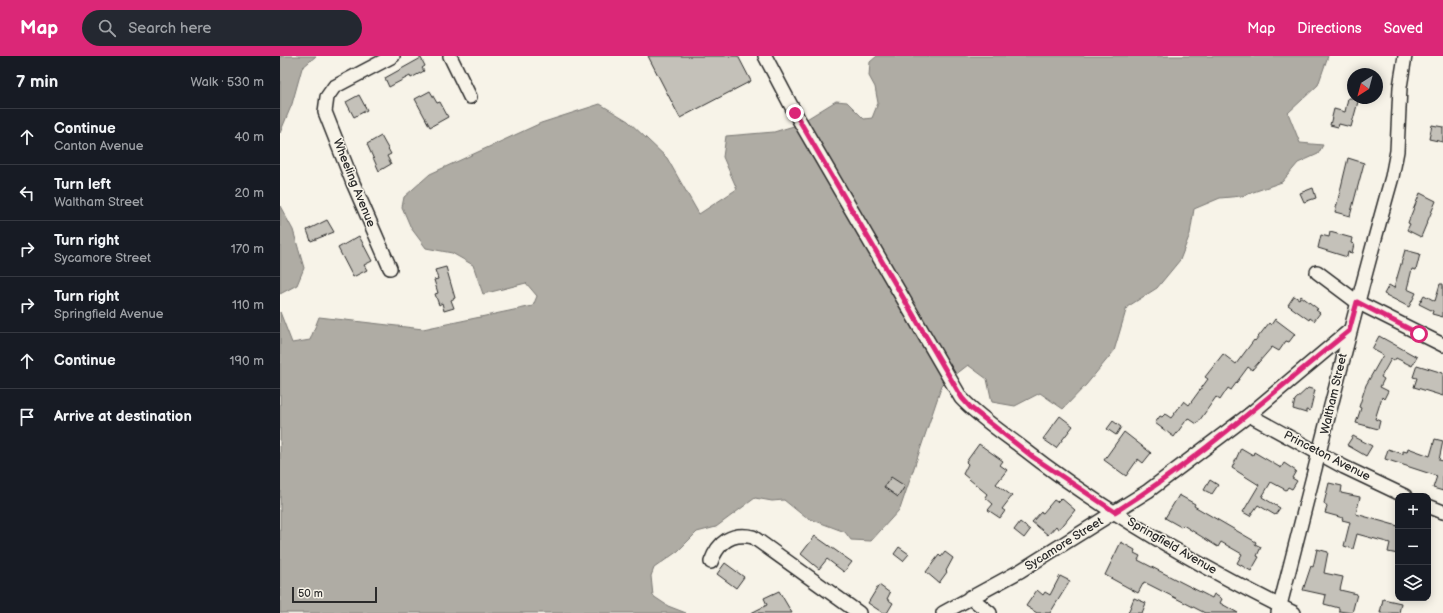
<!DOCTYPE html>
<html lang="en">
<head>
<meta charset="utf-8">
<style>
  :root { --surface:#171b24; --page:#242831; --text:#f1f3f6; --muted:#9ea1a6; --line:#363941; --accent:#db2777 }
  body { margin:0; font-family:"Balsamiq Sans",sans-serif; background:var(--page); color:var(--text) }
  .controls { position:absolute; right:12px; bottom:12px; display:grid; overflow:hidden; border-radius:8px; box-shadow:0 2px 10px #0003 }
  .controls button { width:36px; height:36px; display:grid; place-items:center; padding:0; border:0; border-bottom:1px solid var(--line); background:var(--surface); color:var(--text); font:20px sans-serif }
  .compass { position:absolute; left:1067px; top:12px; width:36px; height:36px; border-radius:50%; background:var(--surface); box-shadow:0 2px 10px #0003; rotate:216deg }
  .scale { position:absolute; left:12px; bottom:10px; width:85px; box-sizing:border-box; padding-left:4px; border:2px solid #2b2b2b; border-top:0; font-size:11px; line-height:14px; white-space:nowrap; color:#2b2b2b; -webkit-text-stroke:3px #f7f3e8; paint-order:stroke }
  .stop { position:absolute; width:12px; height:12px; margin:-9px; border:3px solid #db2777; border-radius:50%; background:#fff }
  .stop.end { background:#db2777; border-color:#fff; box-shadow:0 1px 4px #0008 }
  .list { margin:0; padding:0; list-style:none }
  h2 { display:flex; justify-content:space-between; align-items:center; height:52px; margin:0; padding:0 16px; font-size:17px }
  h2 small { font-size:13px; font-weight:400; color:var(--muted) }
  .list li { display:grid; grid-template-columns:26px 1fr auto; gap:12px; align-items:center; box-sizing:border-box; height:56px; padding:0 16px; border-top:1px solid var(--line) }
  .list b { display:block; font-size:15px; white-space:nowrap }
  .list p { margin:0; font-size:13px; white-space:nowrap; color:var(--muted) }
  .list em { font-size:13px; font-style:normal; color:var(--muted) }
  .icon { flex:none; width:22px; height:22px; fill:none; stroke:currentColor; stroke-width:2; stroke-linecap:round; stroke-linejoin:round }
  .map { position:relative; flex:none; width:1163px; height:557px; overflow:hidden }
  header { display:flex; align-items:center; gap:24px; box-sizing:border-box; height:56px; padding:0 20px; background:var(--accent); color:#fff }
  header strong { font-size:19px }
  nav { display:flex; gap:22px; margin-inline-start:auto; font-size:14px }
  .search { width:280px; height:36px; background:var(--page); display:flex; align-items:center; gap:10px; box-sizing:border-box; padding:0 14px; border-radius:22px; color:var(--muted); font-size:15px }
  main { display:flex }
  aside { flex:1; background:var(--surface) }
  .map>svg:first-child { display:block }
</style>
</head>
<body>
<header>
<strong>Map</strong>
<div class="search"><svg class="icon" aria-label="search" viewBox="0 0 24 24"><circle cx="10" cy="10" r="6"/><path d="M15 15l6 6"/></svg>Search here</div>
<nav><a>Map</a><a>Directions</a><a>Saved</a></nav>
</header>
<main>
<aside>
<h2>7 min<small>Walk · 530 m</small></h2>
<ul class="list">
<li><svg class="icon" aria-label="ahead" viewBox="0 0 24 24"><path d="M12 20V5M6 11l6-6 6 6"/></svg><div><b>Continue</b><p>Canton Avenue</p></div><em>40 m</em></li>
<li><svg class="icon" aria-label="left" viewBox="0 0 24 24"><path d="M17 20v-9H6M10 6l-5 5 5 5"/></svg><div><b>Turn left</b><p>Waltham Street</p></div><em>20 m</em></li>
<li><svg class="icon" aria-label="right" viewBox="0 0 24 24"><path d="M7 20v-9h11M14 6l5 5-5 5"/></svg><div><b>Turn right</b><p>Sycamore Street</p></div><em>170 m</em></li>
<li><svg class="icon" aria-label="right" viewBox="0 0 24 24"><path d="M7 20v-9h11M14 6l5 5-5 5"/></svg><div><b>Turn right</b><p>Springfield Avenue</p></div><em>110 m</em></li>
<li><svg class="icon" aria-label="ahead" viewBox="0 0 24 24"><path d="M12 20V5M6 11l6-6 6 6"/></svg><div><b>Continue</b></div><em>190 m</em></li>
<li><svg class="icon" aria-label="arrive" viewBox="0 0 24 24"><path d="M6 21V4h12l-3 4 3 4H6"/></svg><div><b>Arrive at destination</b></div></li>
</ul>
</aside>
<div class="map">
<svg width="1163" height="557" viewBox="0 0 1163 557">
  <rect width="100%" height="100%" fill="#f7f3e8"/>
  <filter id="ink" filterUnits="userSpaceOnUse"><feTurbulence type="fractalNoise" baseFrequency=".025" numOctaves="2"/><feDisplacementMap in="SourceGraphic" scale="8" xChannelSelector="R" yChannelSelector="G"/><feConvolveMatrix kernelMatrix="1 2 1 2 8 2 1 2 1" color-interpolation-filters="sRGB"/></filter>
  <g filter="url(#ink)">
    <g fill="#afaca4" stroke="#7a7874">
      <polygon points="0,0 36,0 22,12 12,48 0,77"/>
      <polygon points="597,0 1048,0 1038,29 1008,57 1020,87 1043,89 1038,98 1018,107 1002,126 962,140 940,142 914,153 910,178 900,204 877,232 847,251 834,295 806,329 783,353 760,337 735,350 712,346 707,323 688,309 662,329 620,453 591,485 571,484 565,476 525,461 504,444 492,445 475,442 436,471 417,476 398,495 374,512 371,520 373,540 388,550 406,557 0,557 0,256 12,287 30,284 39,261 143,273 253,250 257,240 246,227 203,238 193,209 172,197 146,192 131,172 122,151 124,141 150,118 261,67 320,48 348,65 387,102 419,158 457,133 443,101 446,80 494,76 517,69 556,45 567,46 584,63 592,62 598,47 595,31 589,20 590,6"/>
      <polygon points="0,150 13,174 24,212 17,229 0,238"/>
    </g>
    <g fill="#c4c1b9" stroke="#2b2b2b">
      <polygon points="368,0 458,0 471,25 400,62"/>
      <polygon points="141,2 145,10 142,12 144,15 131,22 130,20 109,31 105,22"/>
      <polygon points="150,35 157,47 160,46 168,61 150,71 135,43"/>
      <polygon points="79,39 87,54 74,61 66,46"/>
      <polygon points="1068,42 1079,42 1071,71 1059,68 1058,71 1050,69 1054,53 1065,56"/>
      <polygon points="1152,69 1163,71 1163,86 1149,83"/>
      <polygon points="101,80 111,98 107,100 111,108 99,115 87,88"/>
      <polygon points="1068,102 1084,107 1070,160 1055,156"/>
      <polygon points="1033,132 1036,142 1024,146 1020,137"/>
      <polygon points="1140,137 1156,145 1141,181 1127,174 1130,168 1128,167 1129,164"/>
      <polygon points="47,164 54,176 31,185 27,174"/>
      <polygon points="1050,176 1072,182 1071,187 1074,188 1072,197 1068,196 1067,201 1038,192 1041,179 1049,181"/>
      <polygon points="79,180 92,205 84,209 87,214 73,221 58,192"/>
      <polygon points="1125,194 1140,198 1136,214 1132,213 1127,233 1136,237 1129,251 1104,238 1109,229 1114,232"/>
      <polygon points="166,211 175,242 171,244 174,252 164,255 162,247 159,249 155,238 158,237 154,224 158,223 155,214"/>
      <polygon points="1160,228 1163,228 1163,261 1152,258 1153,255 1139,248 1144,239 1155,245"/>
      <polygon points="1014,240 1019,243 1021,240 1038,253 1036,254 1040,257 1034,265 1030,262 1029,264 1008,249"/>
      <polygon points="995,263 1015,278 1009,286 1006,285 999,295 992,291 972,314 968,311 951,334 948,332 940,344 936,341 917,368 908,362 894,381 875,367 880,360 882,361 885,358 891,362 904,345 909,349 928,323 925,321 943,298 956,308 974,284 975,285 989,267 991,269"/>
      <polygon points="1099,280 1137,301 1132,310 1116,302 1114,305 1111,303 1101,321 1104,323 1100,331 1108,335 1104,343 1102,341 1095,363 1100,365 1098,373 1076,367 1081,352 1079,351 1086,329 1103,299 1092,293"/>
      <polygon points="1137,309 1163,317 1163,340 1134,331 1137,322 1133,321"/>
      <polygon points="1028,332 1035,334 1030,355 1026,354 1026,357 1013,353 1015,344"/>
      <polygon points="780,360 793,370 776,392 763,383"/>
      <polygon points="833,365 841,371 836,379 827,373"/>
      <polygon points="844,376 871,397 863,407 858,403 846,420 824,404"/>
      <polygon points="1073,380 1092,390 1086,400 1067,389"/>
      <polygon points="1155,383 1163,385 1159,404 1163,405 1163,435 1153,432 1157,420 1105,403 1108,393 1123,398 1123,395 1127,396 1128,392 1150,400"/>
      <polygon points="699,388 723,405 720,409 727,414 716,428 732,440 722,453 725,455 720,462 708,454 713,448 705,441 707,438 683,418 688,408 686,406"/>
      <polygon points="961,392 973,399 974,396 1001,412 1004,407 1016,415 1012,422 1017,425 1012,433 1008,431 1006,434 991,426 982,441 1000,452 995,459 978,449 970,460 963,456 979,429 952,412"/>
      <polygon points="611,421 625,430 618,441 604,431"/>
      <polygon points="930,424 938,429 932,438 924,434"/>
      <polygon points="1049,427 1062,430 1061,437 1080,441 1076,458 1118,470 1118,498 1108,496 1110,487 1077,478 1073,493 1064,490 1070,466 1062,464 1063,462 1045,457 1047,451 1044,447"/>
      <polygon points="899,439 915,448 914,450 976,486 975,488 981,491 977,500 979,501 971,515 957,507 962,498 941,486 938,491 903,469 901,471 885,462"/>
      <polygon points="781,442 795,454 784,468 778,473 776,470 768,479 752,466 761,456 763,457 774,444 777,446"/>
      <polygon points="740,466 750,474 744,482 734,474"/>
      <polygon points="535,480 572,506 564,516 547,503 539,513 521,498"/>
      <polygon points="841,486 855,494 854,497 860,500 858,504 932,542 934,538 942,543 940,547 958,557 925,557 864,526 858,537 825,519"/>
      <polygon points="619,491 629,498 623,505 614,498"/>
      <polygon points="1037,493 1048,496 1044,517 1063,521 1060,534 1077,538 1072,557 1059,555 1059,552 1044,548 1046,539 1023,534 1031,510 1033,511"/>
      <polygon points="665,496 673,502 666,515 667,516 659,527 646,516 659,499 661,501"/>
      <polygon points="445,507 464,521 456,532 437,518"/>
      <polygon points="780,520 790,525 770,557 757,557 746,550 757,534 763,539 765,536 770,539"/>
      <polygon points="599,529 610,537 607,543 613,547 607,557 603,557 588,547"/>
      <polygon points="499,535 512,557 471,557 487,549 484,542"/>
      <polygon points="854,542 866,547 862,557 848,557"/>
      <polygon points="1103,543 1121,547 1119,557 1100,557"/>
    </g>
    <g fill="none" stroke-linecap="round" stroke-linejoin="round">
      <defs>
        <g id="street">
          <polyline points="170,0 190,41"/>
          <path d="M485,0l30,57 166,285c17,18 39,33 59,48 84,66 179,120 274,167"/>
          <polyline points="110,212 73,127 45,56 47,41 54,31 113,0"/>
          <polyline points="1037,216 1077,246 1163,289"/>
          <polyline points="969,359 1064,411 1125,440"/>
          <polyline points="1148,450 1163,456"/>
          <path d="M431,506c7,-20 21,-30 42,-25l106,76"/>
          <polyline points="690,541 710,557"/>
          <polyline points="663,557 740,515 868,435 969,359 1069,275"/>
          <path d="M998,557c38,-146 73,-292 114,-436l5,-26 3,-64 5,-31"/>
        </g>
      </defs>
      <use href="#street" stroke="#2b2b2b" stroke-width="16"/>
      <use href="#street" stroke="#f7f3e8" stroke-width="13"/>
    </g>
  </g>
  <g fill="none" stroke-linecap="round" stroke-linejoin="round" filter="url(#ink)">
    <path stroke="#db2777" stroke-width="5" d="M515,57l167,285 9,10 62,49 82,55c84,-53 157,-119 234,-181l8,-29 62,32"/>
  </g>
  <g text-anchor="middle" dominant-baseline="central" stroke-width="3" stroke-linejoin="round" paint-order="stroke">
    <g font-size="12" fill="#2b2b2b" stroke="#f7f3e8">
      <text transform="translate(74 127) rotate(68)">Wheeling Avenue</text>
      <text transform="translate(1054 338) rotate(-77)">Waltham Street</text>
      <text transform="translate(1047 400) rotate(27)">Princeton Avenue</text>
      <text transform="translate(784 488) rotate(-32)">Sycamore Street</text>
      <text transform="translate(892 490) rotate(30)">Springfield Avenue</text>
    </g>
  </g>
</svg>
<div class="controls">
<button>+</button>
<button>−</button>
<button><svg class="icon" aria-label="layers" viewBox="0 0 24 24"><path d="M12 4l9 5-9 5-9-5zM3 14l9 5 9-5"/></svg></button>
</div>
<svg class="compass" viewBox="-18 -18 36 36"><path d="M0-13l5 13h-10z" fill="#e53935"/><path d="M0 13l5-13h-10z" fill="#9ea1a6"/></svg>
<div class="scale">50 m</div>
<div class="stop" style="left:1139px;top:278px"></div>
<div class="stop end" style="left:515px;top:57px"></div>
</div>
</main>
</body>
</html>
